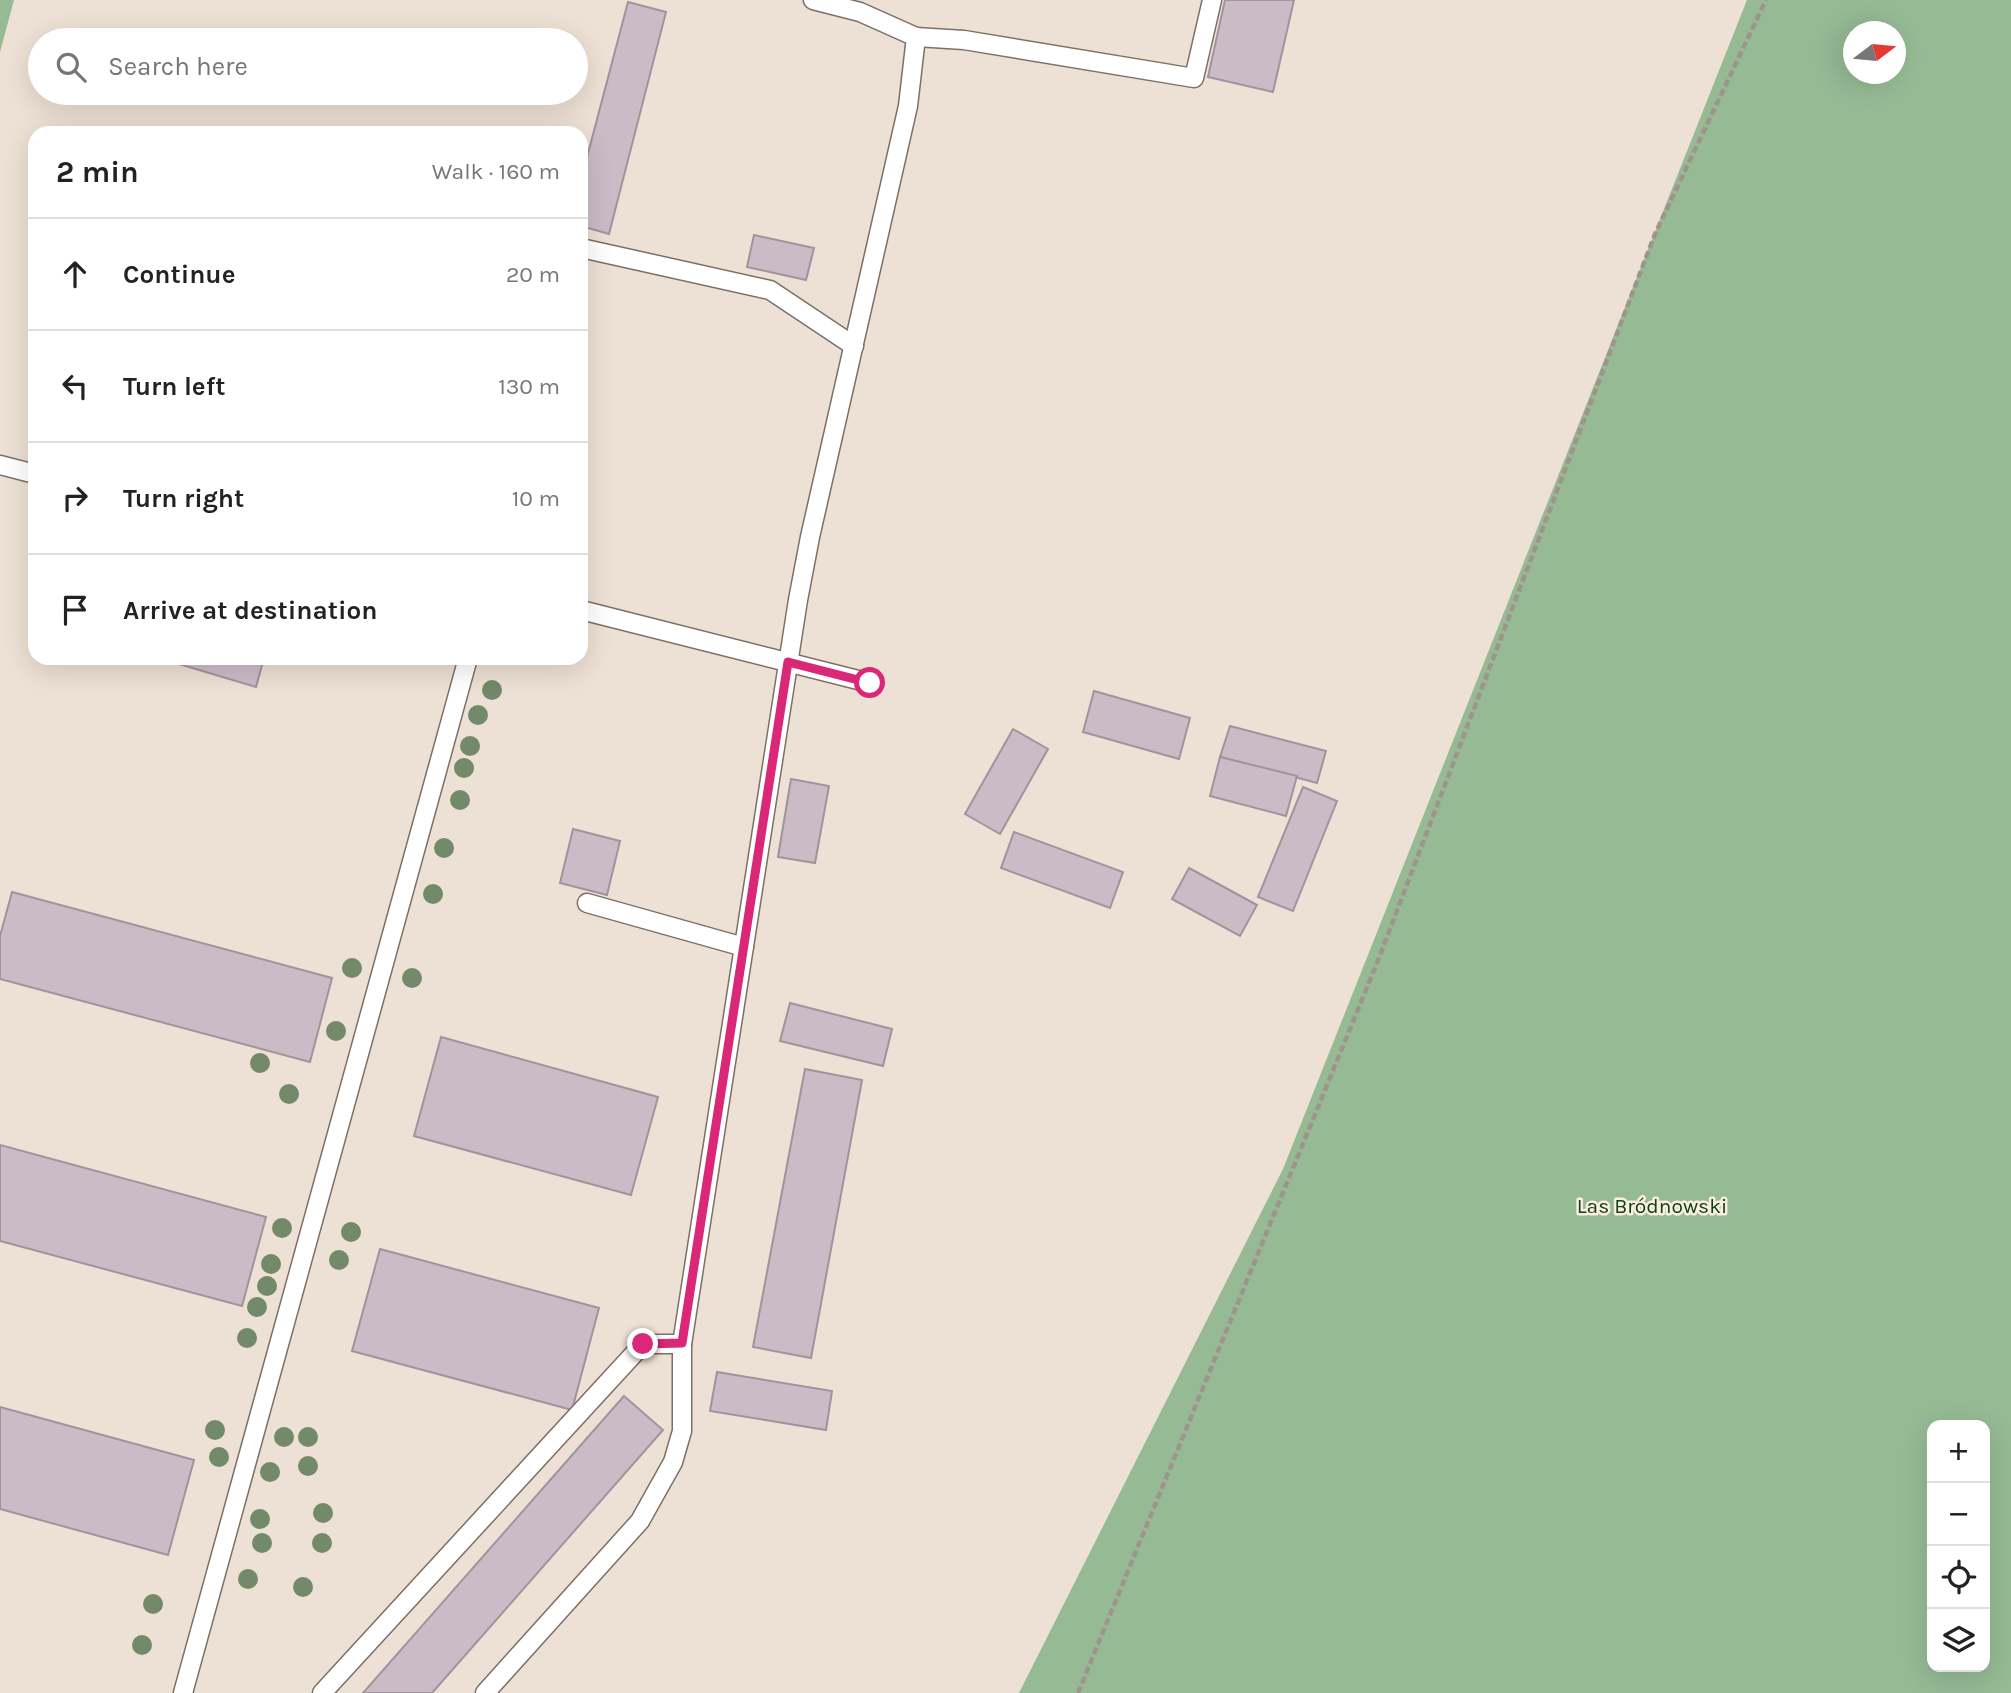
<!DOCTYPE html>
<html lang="en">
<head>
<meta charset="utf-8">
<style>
  :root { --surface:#fff; --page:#f6f6f6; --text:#222; --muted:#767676; --line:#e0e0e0 }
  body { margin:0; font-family:Karla,sans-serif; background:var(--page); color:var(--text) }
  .controls { position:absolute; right:21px; bottom:21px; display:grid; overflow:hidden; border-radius:14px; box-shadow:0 7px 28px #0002 }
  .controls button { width:63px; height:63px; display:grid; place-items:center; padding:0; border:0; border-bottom:2px solid var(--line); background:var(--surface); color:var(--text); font:35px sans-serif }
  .compass { position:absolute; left:1843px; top:21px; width:63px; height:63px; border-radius:50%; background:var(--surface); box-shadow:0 7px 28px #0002; rotate:74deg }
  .stop { position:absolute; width:21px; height:21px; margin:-16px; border:5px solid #db2777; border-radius:50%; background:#fff }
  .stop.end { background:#db2777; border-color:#fff; box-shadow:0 2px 7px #0008 }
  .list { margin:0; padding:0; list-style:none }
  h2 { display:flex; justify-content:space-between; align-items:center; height:91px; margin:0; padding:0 28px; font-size:30px }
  h2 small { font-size:23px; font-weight:400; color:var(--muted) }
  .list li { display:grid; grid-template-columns:46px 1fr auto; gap:21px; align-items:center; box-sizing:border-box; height:112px; padding:0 28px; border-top:2px solid var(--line) }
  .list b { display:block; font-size:26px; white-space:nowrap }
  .list em { font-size:23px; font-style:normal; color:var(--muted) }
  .icon { flex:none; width:38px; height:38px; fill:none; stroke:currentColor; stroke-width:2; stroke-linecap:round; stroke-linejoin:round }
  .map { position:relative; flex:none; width:2011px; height:1693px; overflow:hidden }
  .search { position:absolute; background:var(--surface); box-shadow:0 7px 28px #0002; left:28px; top:28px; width:560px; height:77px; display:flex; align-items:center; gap:18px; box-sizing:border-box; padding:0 24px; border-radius:38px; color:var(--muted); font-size:26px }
  .panel { position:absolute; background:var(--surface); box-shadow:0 7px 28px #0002; left:28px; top:126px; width:560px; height:539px; border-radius:21px }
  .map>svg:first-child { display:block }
</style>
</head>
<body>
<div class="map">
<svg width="2011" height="1693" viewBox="0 0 2011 1693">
  <rect width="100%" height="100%" fill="#ede0d4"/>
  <g fill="#95ba94" fill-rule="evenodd">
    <polygon points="0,0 14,0 0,52"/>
    <path d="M1747,0h264v1693h-992l264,-524zM1854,32h42v42h-42zM1932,1425h53v242h-53z"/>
  </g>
  <g fill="#cabcc7" stroke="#a1939e" stroke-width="2">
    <polygon points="1225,0 1294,0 1273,92 1208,77"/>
    <polygon points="628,2 666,12 609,234 581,226 581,180"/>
    <polygon points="754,235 814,248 806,280 747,267"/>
    <polygon points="159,658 264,658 256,687"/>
    <polygon points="1094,691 1190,718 1179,759 1083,732"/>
    <polygon points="1230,726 1326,751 1317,783 1220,757"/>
    <polygon points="1013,729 1048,749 1000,834 965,814"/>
    <polygon points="1220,757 1297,776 1286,816 1210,796"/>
    <polygon points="791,779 829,786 815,863 778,857"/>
    <polygon points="1303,787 1337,801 1293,911 1258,897"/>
    <polygon points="573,829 620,841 607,895 560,883"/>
    <polygon points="1014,832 1123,872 1110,908 1001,868"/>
    <polygon points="1189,868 1257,905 1240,936 1172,899"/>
    <polygon points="12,892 332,978 310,1062 0,979 0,936"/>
    <polygon points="790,1003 892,1029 883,1066 780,1041"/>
    <polygon points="441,1037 658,1097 631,1195 414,1136"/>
    <polygon points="805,1069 862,1080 811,1358 753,1347"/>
    <polygon points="0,1145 266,1217 242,1306 0,1241"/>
    <polygon points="380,1249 599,1308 572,1410 352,1351"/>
    <polygon points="717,1372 832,1391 826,1430 710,1411"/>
    <polygon points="624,1396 663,1430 432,1693 363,1693"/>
    <polygon points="0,1407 194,1460 168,1555 0,1509"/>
  </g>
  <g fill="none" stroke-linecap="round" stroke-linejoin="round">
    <defs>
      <g id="service">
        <polyline points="916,37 964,40 1194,78 1212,0"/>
        <polyline points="581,248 770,290 854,346"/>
        <polyline points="0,465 35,474"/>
        <polyline points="581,610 870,683"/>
        <polyline points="587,903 744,947"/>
        <polyline points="183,1693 468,658"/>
        <polyline points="322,1693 643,1344 682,1344 798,600 810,537 908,106 916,37 860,12 813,0"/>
        <polyline points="485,1693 640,1521 673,1462 682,1431 682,1344"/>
      </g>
    </defs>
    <use href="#service" stroke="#7c7066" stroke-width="21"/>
    <polyline stroke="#9e948b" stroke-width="4.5" stroke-dasharray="7 3.5" stroke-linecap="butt" points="1078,1693 1377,963 1655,234 1766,0"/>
    <use href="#service" stroke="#fff" stroke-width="18"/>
  </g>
  <g fill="#728a69">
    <circle cx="492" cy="690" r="10"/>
    <circle cx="478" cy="715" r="10"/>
    <circle cx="470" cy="746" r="10"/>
    <circle cx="464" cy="768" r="10"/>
    <circle cx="460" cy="800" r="10"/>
    <circle cx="444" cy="848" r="10"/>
    <circle cx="433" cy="894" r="10"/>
    <circle cx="352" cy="968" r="10"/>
    <circle cx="412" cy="978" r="10"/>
    <circle cx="336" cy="1031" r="10"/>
    <circle cx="260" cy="1063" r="10"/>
    <circle cx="289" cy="1094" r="10"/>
    <circle cx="282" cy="1228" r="10"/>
    <circle cx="351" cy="1232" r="10"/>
    <circle cx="339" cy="1260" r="10"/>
    <circle cx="271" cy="1264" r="10"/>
    <circle cx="267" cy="1286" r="10"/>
    <circle cx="257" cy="1307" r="10"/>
    <circle cx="247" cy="1338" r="10"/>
    <circle cx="215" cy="1430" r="10"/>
    <circle cx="284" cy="1437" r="10"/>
    <circle cx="308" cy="1437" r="10"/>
    <circle cx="219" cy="1457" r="10"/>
    <circle cx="308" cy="1466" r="10"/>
    <circle cx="270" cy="1472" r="10"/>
    <circle cx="323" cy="1513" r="10"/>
    <circle cx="260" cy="1519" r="10"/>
    <circle cx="262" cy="1543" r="10"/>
    <circle cx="322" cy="1543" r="10"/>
    <circle cx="248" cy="1579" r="10"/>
    <circle cx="303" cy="1587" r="10"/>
    <circle cx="153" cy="1604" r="10"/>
    <circle cx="142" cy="1645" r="10"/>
  </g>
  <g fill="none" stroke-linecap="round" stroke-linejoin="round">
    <polyline stroke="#db2777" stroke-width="9" points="643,1344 682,1343 788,662 870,683"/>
  </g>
  <g text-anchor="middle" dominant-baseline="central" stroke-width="5" stroke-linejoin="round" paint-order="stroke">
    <g font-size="21" fill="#0d4311" stroke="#fbede1">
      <text x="1652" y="1206">Las Bródnowski</text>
    </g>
  </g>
</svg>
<div class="controls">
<button>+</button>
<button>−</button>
<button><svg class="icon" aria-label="locate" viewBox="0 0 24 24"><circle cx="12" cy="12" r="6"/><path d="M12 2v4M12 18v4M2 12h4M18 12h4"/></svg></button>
<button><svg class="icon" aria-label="layers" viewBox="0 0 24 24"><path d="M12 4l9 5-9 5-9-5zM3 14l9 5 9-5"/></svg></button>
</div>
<svg class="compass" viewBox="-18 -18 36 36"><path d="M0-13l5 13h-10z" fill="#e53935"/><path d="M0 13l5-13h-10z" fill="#767676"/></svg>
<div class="stop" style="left:870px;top:683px"></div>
<div class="stop end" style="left:643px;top:1344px"></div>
<div class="search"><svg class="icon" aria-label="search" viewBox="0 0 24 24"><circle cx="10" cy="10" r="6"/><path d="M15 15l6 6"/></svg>Search here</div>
<section class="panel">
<h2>2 min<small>Walk · 160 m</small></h2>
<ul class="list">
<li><svg class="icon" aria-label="ahead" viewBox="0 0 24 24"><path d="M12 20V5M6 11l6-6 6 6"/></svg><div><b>Continue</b></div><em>20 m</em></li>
<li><svg class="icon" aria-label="left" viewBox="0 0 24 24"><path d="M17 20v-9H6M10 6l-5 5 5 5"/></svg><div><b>Turn left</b></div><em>130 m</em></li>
<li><svg class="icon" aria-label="right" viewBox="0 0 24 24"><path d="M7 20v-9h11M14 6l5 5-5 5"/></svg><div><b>Turn right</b></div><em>10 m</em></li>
<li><svg class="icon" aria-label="arrive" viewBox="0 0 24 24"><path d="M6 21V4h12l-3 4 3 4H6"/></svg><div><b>Arrive at destination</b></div></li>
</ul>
</section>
</div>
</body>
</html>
